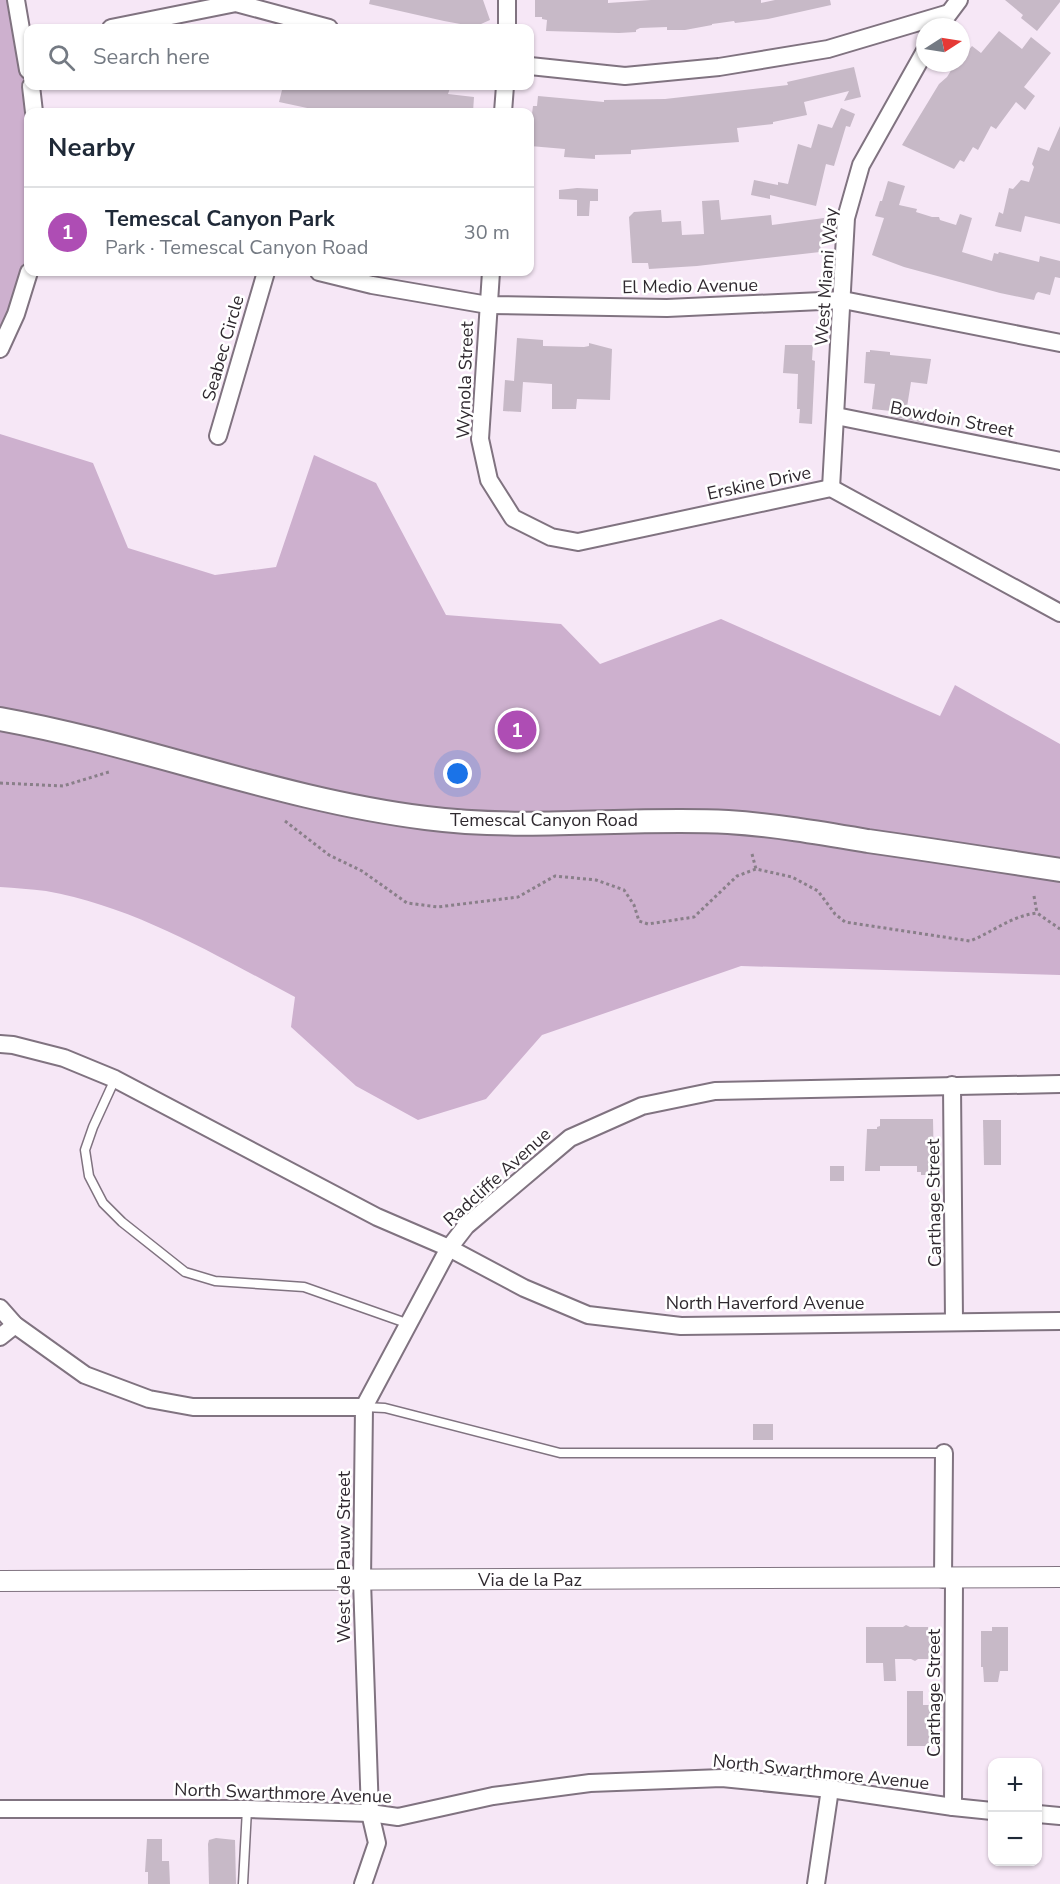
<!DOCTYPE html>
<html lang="en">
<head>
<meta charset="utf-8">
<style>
  :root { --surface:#fff; --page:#f6f6f7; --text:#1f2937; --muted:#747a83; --line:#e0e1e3; --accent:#ae4db4 }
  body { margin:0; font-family:"Nunito Sans",sans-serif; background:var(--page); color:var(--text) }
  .controls { position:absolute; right:18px; bottom:18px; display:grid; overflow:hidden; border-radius:12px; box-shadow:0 2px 4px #0004 }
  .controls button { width:54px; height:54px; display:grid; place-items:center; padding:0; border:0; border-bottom:2px solid var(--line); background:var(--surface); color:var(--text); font:30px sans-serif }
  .compass { position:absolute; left:916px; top:18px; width:54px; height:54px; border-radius:50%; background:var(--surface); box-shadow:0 2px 4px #0004; rotate:78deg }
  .you { position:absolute; left:458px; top:774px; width:21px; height:21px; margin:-15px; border:4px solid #fff; border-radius:50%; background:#1a73e8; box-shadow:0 0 0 9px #1a73e833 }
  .badge { display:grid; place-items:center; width:39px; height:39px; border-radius:50%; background:var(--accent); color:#fff; font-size:20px; font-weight:700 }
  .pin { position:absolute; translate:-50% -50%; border:3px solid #fff; box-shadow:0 2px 6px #0006 }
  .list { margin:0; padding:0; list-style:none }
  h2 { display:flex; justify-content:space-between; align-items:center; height:78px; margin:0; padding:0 24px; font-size:26px }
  h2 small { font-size:20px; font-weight:400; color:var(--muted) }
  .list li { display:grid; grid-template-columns:39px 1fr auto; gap:18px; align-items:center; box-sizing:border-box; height:90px; padding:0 24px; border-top:2px solid var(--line) }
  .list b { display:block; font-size:22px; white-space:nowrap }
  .list p { margin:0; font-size:20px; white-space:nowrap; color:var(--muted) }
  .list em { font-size:20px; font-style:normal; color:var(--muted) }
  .icon { flex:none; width:33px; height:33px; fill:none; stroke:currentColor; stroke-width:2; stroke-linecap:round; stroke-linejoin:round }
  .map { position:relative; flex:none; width:1060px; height:1884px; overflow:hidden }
  .search { position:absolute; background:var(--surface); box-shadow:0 2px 4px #0004; left:24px; top:24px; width:510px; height:66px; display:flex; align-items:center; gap:15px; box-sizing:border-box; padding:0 21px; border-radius:12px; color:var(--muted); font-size:22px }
  .panel { position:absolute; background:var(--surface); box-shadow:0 2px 4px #0004; left:24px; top:108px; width:510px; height:168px; border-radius:12px }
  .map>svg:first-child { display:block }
</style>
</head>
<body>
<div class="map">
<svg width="1060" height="1884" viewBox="0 0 1060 1884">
  <rect width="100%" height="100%" fill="#f6e7f6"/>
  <g fill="#cdb0ce">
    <polygon points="0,0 16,0 28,70 28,272 0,349"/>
    <path d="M0,434l93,29 35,85 87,27 61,-8 38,-112 62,28 70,132 115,9 39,40 121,-45 219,97 15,-31 105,59v231l-319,-9 -199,69 -56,64 -68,21 -62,-34 -65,-59 4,-30c-80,-42 -159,-90 -249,-106 -15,-2 -31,-3 -46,-4z"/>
  </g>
  <g fill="#c7b9c7">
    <polygon points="370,0 483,0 490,20 481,24 482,28 444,21 369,4"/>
    <polygon points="535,0 608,0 608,3 651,0 761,0 761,3 775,0 830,0 831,5 768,19 735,23 734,21 712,24 712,25 685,30 667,30 667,27 640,28 636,30 636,32 619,33 546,31 547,20 542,19 542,17 535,17"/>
    <polygon points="1005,0 1060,0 1060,2 1037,31 1021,18 1023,15"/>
    <polygon points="999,31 1022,49 1031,37 1051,53 1024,87 1035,96 1025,110 1016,102 996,129 991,126 978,150 973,147 964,162 960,160 954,169 902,145 939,84 947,77 955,64 961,63 961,60 972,46 981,53"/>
    <polygon points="854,67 861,97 844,101 849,91 804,102 807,115 773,122 773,124 737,128 739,142 631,150 631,154 595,155 595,159 564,157 565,149 530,146 530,114 532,114 533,106 537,106 538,96 604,102 604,100 665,99 788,85 787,82"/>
    <polygon points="283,86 435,86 450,88 448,94 474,97 473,112 326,112 279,102"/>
    <polygon points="841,108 855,114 850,127 846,126 834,166 826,164 816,206 770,195 770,199 751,195 754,180 778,185 778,182 788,184 798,144 811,148 818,124 832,128"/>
    <polygon points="1060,126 1060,224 1025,216 1021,232 995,226 999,212 1003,214 1009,188 1013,189 1021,180 1029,182 1034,167 1032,164 1038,147 1049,151"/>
    <polygon points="888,181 905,186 899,205 917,209 916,212 932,217 939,217 940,220 956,225 960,214 972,218 962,252 992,261 994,253 998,254 999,252 1039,262 1040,256 1060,261 1060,278 1055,277 1050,295 1038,292 1036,294 1034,300 1000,293 904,267 872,255 884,218 875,216 880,201 882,201"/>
    <polygon points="577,188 598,189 598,201 590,201 589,216 577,216 577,200 559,199 559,190"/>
    <polygon points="719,200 721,220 771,215 772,225 824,218 820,252 697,266 649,269 648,263 632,263 629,217 634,212 661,210 662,222 681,221 682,235 704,234 702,201"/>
    <polygon points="517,338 543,340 543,346 584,347 589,346 589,343 612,349 610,400 577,399 576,409 552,409 552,384 523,382 521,412 503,411 505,380 514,381"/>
    <polygon points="785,345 813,345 812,360 815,361 812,424 799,423 800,409 797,409 798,374 783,373"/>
    <polygon points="870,350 890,352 890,355 931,359 927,384 911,382 907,407 926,409 924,423 890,416 891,411 872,409 875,384 864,383 866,352 870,352"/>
    <polygon points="880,1119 933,1119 934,1172 932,1175 921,1175 921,1172 917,1172 917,1166 880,1166 880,1171 865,1171 867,1129 877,1129 877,1127 880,1126"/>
    <polygon points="983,1120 1001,1120 1001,1165 984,1165"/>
    <rect x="830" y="1166" width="14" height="15"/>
    <rect x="753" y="1424" width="20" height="16"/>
    <polygon points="906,1625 910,1627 928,1627 928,1631 932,1631 930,1659 918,1659 915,1661 911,1659 895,1659 896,1681 884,1681 883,1663 866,1663 866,1627 903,1627"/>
    <polygon points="992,1627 1008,1627 1008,1671 1000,1671 998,1682 984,1682 983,1667 981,1667 981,1631 992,1631"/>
    <polygon points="907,1691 923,1691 923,1705 932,1705 932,1734 930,1734 930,1746 907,1746"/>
    <polygon points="216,1838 235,1840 236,1884 209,1884 208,1844 209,1840"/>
    <polygon points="147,1839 162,1839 162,1861 169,1861 170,1884 148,1884 148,1872 145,1872"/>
  </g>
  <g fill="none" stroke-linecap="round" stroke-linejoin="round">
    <defs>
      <g id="service">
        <polyline points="115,1079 93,1127 85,1150 89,1176 103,1203 122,1222 185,1272 215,1281 304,1287 409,1324"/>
        <polyline points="364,1407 385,1408 560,1453 944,1453"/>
        <polyline points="243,1884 247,1809"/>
      </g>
      <g id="minor">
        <polyline points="16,0 28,70"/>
        <polyline points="507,0 507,28"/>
        <polyline points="941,24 959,0"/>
        <polyline points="111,28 236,3 329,28"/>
        <polyline points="530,66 625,76 719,67 828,49 946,14"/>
        <polyline points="31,86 34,112"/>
        <polyline points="503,112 505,86"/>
        <polyline points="319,272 372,285 488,305 667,308 843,300 1060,343"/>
        <polyline points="491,272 480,439 489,480 513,518 551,537 578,542 831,488 1060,613"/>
        <polyline points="0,349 16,314 29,272"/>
        <polyline points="836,416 1060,461"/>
        <polyline points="218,436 266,272"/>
        <polyline points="831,488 846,218 861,165 925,51"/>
        <polyline points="0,1044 13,1045 64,1058 115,1079 377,1217 449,1248 524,1288 588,1315 681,1326 1060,1321"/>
        <polyline points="952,1085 954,1321"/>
        <polyline points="0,1308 15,1325 85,1375 149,1399 193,1407 364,1407"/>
        <polyline points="0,1337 15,1325"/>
        <polyline points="943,1579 944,1453"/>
        <polyline points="953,1807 954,1579"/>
        <polyline points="0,1809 247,1809 370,1813 398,1817 493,1796 590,1783 722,1778 830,1789 953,1807 992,1811"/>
        <polyline points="1038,1814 1060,1816"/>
        <polyline points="363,1884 377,1843 370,1813 362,1581 364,1407 449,1248 466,1226 570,1138 642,1106 715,1091 1060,1084"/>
        <polyline points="816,1884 830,1789"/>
      </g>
      <polyline id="tertiary" points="0,1581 1060,1577"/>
      <path id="secondary" d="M0,719c144,26 281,81 426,99 100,13 202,-1 302,4 47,3 93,11 140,19 64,9 128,19 192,29"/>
    </defs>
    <use href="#service" stroke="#807380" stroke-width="11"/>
    <use href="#minor" stroke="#807380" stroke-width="20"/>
    <use href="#tertiary" stroke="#807380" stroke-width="22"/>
    <use href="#secondary" stroke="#807380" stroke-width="26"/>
    <g stroke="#897f89" stroke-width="3" stroke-dasharray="3 3" stroke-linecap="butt">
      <polyline points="0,783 63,786 109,772"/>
      <path d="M285,821l44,34 33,16 45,32 31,4 80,-10 37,-21 41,4 28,10 10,15 5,16 9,3 46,-7 43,-41 19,-7 36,8 26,14 17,23 10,8 125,19c23,-9 41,-25 67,-28l23,16"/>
      <polyline points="752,854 756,869"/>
      <polyline points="1034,896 1037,913"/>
    </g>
    <use href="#service" stroke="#fff" stroke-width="8"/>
    <use href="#minor" stroke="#fff" stroke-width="16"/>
    <use href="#tertiary" stroke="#fff" stroke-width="20"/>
    <use href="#secondary" stroke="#fff" stroke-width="22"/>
  </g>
  <g text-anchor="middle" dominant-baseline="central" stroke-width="5" stroke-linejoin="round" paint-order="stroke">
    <g font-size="18" fill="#2f292f" stroke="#fff">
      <text transform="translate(826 277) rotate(-86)">West Miami Way</text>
      <text transform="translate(690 286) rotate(-1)">El Medio Avenue</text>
      <text transform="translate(223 348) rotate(-74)">Seabec Circle</text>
      <text transform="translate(465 380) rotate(-88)">Wynola Street</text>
      <text transform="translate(952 419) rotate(11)">Bowdoin Street</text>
      <text transform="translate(759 483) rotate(-12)">Erskine Drive</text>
      <text x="544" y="820">Temescal Canyon Road</text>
      <text transform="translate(497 1177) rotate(-42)">Radcliffe Avenue</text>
      <text transform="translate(934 1203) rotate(-91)">Carthage Street</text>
      <text x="765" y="1303">North Haverford Avenue</text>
      <text transform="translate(344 1557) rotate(-90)">West de Pauw Street</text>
      <text x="530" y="1580">Via de la Paz</text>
      <text transform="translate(934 1693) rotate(-90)">Carthage Street</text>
      <text transform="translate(821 1772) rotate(6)">North Swarthmore Avenue</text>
      <text transform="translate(283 1793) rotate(2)">North Swarthmore Avenue</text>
    </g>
  </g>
</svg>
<div class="controls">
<button>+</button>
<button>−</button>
</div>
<svg class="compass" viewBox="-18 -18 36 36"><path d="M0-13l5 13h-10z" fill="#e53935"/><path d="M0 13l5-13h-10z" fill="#747a83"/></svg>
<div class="you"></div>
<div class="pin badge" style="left:517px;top:730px">1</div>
<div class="search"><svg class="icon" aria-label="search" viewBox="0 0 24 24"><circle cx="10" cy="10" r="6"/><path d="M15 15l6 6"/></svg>Search here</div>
<section class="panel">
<h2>Nearby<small></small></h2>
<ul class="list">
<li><span class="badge">1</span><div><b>Temescal Canyon Park</b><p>Park · Temescal Canyon Road</p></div><em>30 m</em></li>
</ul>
</section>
</div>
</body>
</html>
